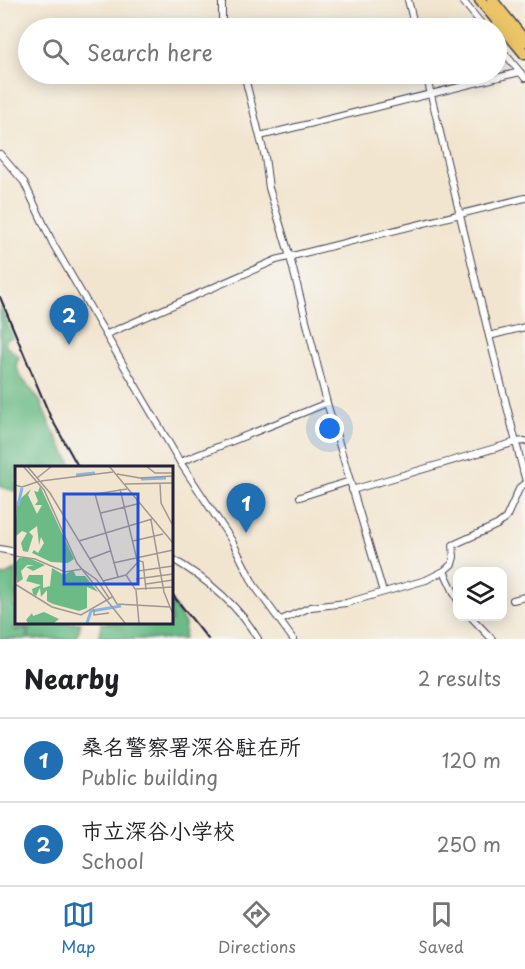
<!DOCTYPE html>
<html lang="en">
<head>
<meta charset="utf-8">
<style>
  :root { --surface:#fff; --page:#f2f2f2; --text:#202124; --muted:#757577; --line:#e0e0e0; --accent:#1f6fb2 }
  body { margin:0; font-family:"Playpen Sans","Klee One",sans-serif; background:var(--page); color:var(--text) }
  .controls { position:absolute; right:18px; bottom:18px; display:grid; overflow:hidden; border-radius:12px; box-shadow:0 3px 15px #0003 }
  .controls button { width:54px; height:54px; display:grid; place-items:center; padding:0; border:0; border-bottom:2px solid var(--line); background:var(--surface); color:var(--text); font:30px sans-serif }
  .you { position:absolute; left:330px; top:429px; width:21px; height:21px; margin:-15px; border:4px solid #fff; border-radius:50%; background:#1a73e8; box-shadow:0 0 0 9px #1a73e833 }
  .badge { display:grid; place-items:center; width:39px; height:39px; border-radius:50%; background:var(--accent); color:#fff; font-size:20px; font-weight:700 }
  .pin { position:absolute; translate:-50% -50px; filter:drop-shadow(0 2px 3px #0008) }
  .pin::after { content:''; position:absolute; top:32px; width:21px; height:18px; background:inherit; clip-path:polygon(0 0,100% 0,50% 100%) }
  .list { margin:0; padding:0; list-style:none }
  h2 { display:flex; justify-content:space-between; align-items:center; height:78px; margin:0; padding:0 24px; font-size:26px }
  h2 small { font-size:20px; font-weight:400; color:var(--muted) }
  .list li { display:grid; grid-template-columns:39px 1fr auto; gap:18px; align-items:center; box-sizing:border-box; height:84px; padding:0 24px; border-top:2px solid var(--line) }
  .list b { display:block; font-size:22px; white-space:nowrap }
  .list p { margin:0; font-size:20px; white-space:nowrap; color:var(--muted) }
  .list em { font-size:20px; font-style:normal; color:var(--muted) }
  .icon { flex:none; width:33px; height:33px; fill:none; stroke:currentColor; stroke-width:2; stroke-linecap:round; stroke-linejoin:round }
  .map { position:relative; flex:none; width:525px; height:639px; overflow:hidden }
  .search { position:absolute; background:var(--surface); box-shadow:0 3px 15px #0003; left:18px; right:18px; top:18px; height:66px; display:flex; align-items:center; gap:15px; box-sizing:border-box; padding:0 21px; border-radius:33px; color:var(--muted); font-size:22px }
  .sheet { height:246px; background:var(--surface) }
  nav { display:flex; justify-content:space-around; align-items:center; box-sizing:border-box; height:84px; border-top:2px solid var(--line); background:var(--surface); font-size:16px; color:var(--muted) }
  nav a { display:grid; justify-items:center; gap:3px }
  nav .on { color:var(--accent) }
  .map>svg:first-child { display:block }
</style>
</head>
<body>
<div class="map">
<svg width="525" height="639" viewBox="0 0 525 639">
  <rect width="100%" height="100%" fill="#f6f6f2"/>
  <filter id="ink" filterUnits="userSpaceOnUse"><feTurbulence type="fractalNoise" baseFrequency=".0167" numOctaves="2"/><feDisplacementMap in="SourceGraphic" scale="12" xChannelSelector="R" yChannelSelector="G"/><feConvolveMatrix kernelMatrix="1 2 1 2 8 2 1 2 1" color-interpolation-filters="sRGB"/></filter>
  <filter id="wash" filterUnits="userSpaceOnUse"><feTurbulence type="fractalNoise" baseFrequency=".008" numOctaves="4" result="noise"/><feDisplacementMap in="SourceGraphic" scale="24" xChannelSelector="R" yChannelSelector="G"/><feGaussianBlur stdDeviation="1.35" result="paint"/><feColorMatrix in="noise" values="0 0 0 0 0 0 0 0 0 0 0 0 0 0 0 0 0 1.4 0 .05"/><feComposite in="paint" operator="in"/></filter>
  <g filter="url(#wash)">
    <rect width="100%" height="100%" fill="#f2e5cf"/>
    <g fill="#6cbb86" stroke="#476e60" stroke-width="1.5">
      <polygon points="0,305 13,338 6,339 5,345 19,357 16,365 20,376 40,401 51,427 72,465 70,468 16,468 16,491 0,487"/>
      <polygon points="16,569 16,598 14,606 16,608 17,623 14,629 17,631 26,629 28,632 26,639 0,639 0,575 4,576"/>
      <polygon points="171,600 185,624 184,639 99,639 101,623 171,622"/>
      <polygon points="19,623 19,622 81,623 78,633 76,636 76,639 28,639 30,629 25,627 17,629"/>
    </g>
  </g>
  <g filter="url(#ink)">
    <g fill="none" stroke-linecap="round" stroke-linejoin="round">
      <defs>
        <g id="street">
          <polyline points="408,0 415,28"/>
          <polyline points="462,0 485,28"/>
          <polyline points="222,28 222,0"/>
          <polyline points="496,43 525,78"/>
          <polyline points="244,74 265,157 269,188 290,257 327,403 383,592"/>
          <polyline points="426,74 489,336 525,478"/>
          <polyline points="260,136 520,72"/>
          <polyline points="0,154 24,182 53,244 180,462 232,541 254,585 293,639"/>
          <polyline points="107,334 276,260 525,198"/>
          <polyline points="489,336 525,327"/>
          <polyline points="180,462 327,403"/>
          <polyline points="352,490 516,442 525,441"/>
          <polyline points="300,497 350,481"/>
          <polyline points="0,549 16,552"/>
          <path d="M171,558c34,20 67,46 87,81"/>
          <polyline points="444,571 458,601"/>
          <polyline points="513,600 525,597"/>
          <polyline points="470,616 492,639"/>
          <polyline points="281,620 311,607 346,603 426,580 444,571 452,564 454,557 453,545 497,525 506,518 520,487 525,484"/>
        </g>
        <g id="highway">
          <polyline points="480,0 525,54"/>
          <polyline points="492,0 525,41"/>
        </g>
      </defs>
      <use href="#street" stroke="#413f51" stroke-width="8"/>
      <use href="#highway" stroke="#413f51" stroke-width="13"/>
      <use href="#street" stroke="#fff" stroke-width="6"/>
      <use href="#highway" stroke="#ecc569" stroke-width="10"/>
      <g stroke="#22223b" stroke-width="2">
        <polyline points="0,297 50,416 79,468"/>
        <polyline points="171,593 208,639"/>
      </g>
    </g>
  </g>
  <g transform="translate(15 466)">
    <rect width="158" height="158" fill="#f2e5cf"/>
    <path d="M25,20l34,73 -6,4 -17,-1 -19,-9 2,-3 4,3 6,-10 -3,-6 -2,8 -2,-19 -8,6 4,4 -5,16 -5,-1 -2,-8 6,-10 -5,-2 -7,6 2,-35 14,-13 -3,6 9,19 5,-9h-7l3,-4 -4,-10 4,1zM4,92h10l16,7 -12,6 -7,-4 8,-2h-7l-6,6 2,8 -6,4 -2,-19zM37,102l12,7 9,-5 3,6h9l13,16 -11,-5v21l-8,3 -26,-7 -6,-3v-11l-6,7 -1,-9 -4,8 -3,-2 -1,-5 9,-4 -15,-4 3,-6h14v13l7,-2zM29,146l15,7 -5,4h-26l-2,-3 6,-7 1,3z" fill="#6cbb86"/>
    <path fill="none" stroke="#80b5ee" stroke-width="3" d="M61,9l19,-2M126,13l25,-1M3,40l4,-18M72,157l4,-12 30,-5"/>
    <path fill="none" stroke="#9f9794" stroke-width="1.5" d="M8,0l21,24 33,73 48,60M12,0l23,27 67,111 53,3 3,7M94,0l64,77M131,0l9,7h18M102,8l23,4 33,-2M22,12l15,-12M26,15l72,-9M110,18l48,-1M145,18l1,19 11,21M0,19l7,2 18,-6M105,23l17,71 6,2 3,28M86,47l36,-9M136,54l13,72 6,15M64,75l73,-22M118,75l30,-7M0,90l20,3 30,13 17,-3 15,11 12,18M74,93l21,-8M98,97l60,-13M123,105l35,-5M111,109l9,14 38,-2M103,111l-23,-83 32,-5M121,113l37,-5M88,115l23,-6 12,-13M0,118l37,23 29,8 31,-18M131,118l27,-4M121,124l3,33M79,143v6l15,-2"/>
    <path fill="#1d4ed8" fill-opacity="0.15" stroke="#1d4ed8" stroke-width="3" d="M49,28h74v90h-74z"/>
    <rect width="158" height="158" fill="none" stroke="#22223b" stroke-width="3"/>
  </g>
</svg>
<div class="controls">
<button><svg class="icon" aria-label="layers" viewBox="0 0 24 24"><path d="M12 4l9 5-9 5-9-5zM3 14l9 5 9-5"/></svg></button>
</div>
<div class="you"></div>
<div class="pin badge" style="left:246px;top:533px">1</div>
<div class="pin badge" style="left:69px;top:345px">2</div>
<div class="search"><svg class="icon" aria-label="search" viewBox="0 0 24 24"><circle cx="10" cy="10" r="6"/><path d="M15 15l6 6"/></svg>Search here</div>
</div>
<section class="sheet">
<h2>Nearby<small>2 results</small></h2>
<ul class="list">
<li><span class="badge">1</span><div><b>桑名警察署深谷駐在所</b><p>Public building</p></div><em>120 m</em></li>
<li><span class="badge">2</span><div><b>市立深谷小学校</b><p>School</p></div><em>250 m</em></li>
</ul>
</section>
<nav>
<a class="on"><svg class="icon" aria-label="map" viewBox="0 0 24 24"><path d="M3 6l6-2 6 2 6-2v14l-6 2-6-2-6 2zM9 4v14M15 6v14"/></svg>Map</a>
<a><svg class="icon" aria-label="directions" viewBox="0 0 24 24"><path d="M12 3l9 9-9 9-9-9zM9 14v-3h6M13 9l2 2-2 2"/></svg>Directions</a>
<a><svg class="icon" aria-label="saved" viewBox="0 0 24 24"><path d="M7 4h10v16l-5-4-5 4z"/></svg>Saved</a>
</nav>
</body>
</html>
